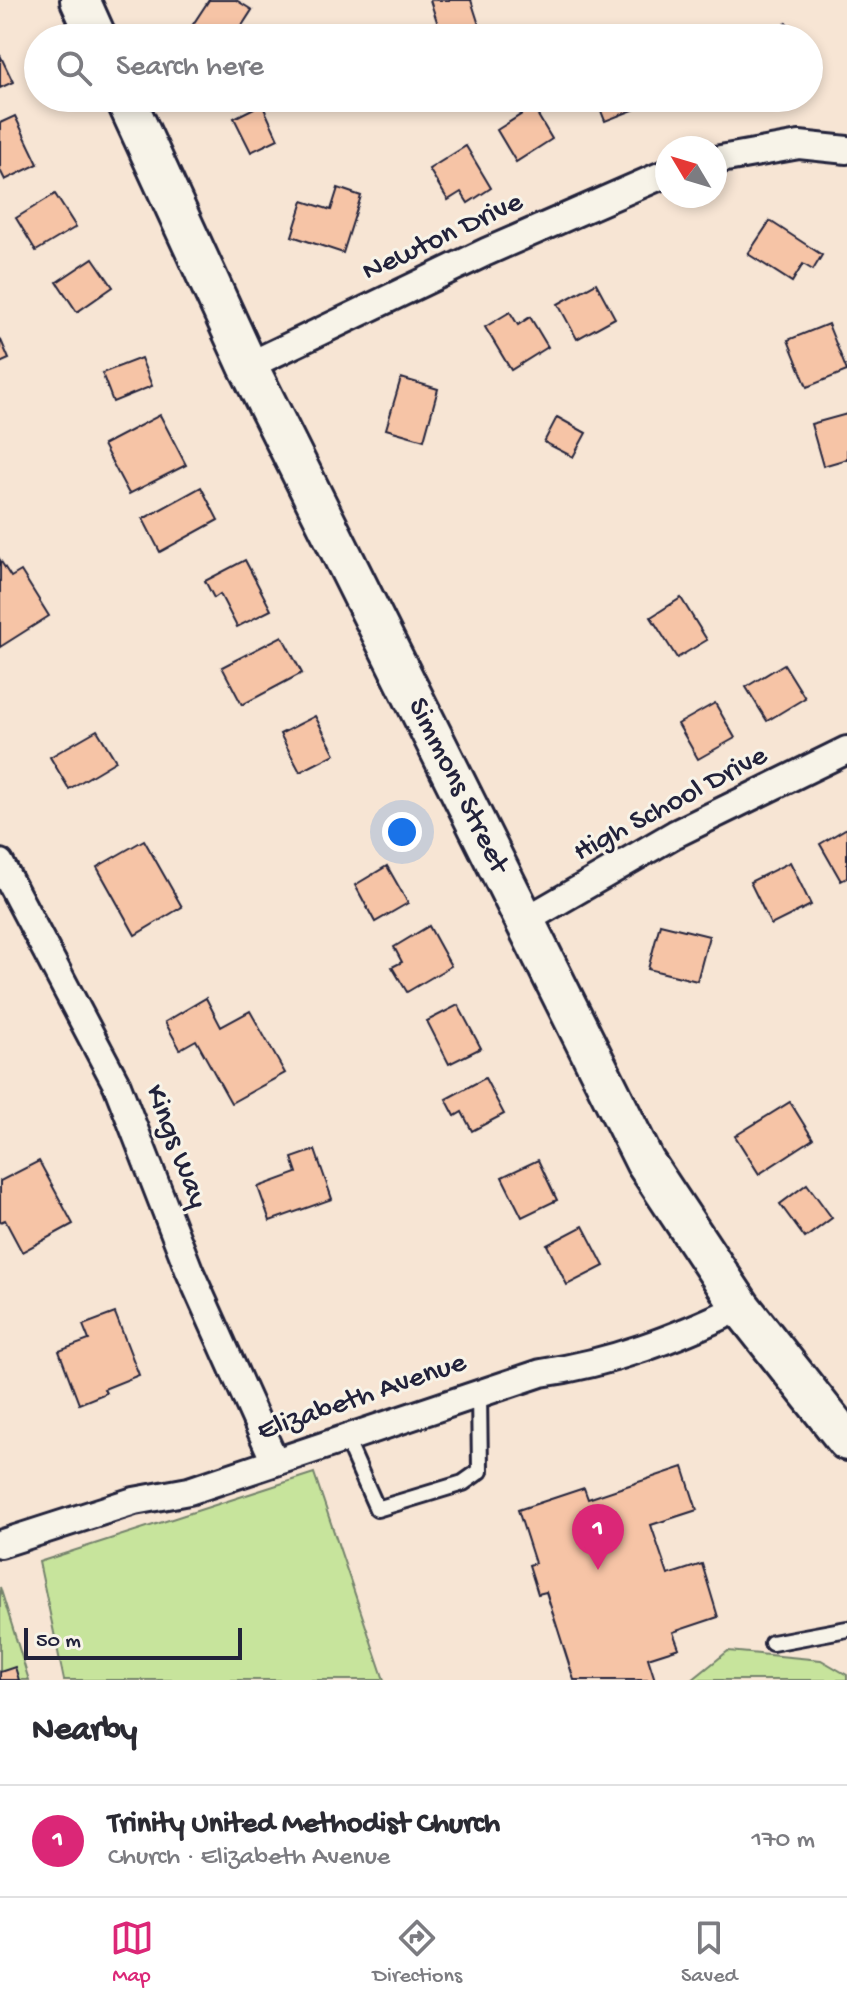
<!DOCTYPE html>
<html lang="en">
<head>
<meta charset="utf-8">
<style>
  :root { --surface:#fff; --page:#f2f2f3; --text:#2b2b33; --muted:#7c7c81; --line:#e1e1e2; --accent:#db2777 }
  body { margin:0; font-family:"Gochi Hand",sans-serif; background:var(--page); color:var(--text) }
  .compass { position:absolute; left:655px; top:136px; width:72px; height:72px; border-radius:50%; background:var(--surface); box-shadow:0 4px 12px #0003; rotate:308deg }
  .scale { position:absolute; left:24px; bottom:20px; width:218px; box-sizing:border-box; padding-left:8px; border:4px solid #22223b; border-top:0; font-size:22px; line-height:28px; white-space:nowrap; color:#22223b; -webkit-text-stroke:6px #f7f3e8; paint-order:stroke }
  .you { position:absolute; left:402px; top:832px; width:28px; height:28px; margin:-20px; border:6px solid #fff; border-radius:50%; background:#1a73e8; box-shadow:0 0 0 12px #1a73e833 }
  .badge { display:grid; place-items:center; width:52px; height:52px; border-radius:50%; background:var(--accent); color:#fff; font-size:26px; font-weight:700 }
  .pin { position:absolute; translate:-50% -66px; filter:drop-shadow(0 2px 4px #0008) }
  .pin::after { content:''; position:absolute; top:42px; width:28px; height:24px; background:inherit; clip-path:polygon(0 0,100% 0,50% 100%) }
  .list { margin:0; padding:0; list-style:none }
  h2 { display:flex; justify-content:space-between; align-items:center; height:104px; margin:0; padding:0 32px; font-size:34px }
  h2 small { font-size:26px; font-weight:400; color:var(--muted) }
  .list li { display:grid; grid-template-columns:52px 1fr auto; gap:24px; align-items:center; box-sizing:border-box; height:112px; padding:0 32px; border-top:2px solid var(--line) }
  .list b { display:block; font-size:30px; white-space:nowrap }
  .list p { margin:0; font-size:26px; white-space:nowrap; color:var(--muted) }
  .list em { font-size:26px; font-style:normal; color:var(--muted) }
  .icon { flex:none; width:44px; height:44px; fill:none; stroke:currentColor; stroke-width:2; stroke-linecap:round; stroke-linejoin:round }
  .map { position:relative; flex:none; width:847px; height:1680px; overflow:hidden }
  .search { position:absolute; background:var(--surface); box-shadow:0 4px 12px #0003; left:24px; right:24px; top:24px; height:88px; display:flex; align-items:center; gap:20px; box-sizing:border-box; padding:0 28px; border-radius:44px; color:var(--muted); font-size:30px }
  .sheet { height:216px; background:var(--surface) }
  nav { display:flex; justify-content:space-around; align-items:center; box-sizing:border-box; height:112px; border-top:2px solid var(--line); background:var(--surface); font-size:22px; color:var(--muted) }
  nav a { display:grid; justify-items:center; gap:4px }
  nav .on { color:var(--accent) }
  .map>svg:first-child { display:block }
</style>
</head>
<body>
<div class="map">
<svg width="847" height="1680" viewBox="0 0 847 1680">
  <rect width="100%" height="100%" fill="#f7e5d4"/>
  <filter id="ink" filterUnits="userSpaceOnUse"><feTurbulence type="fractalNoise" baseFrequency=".0125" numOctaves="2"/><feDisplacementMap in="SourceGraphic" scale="16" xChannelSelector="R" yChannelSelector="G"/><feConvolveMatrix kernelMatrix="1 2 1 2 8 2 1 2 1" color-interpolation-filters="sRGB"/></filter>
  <g filter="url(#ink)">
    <g fill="#c7e49c" stroke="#74836c" stroke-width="2">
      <polygon points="314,1473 384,1680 64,1680 39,1562"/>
      <polygon points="0,1587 27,1674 29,1680 0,1680"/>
      <polygon points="728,1651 821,1660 847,1675 847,1680 692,1680"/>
    </g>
    <g fill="#f6c4a6" stroke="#22223b" stroke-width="2">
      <polygon points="209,0 236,0 252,10 234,38 198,38 188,32"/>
      <polygon points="430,0 471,0 479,25 442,37"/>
      <polygon points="786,23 797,38 767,38"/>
      <polygon points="0,55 13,82 0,88"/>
      <polygon points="596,98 658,98 659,100 605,121"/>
      <polygon points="262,104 278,139 251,152 234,118"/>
      <polygon points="533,107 552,139 516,162 497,130"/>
      <polygon points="15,116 38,164 5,180 0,170 0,123"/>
      <polygon points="466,146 491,188 468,203 461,192 448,200 429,169"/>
      <polygon points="338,188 361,196 343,253 292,236 303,201 331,210"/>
      <polygon points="55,194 76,227 36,251 16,218"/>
      <polygon points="770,221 822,255 813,270 803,264 792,282 748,254"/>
      <polygon points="93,258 113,287 77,312 57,282"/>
      <polygon points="596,283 615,318 577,339 558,304"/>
      <polygon points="510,312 518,325 530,317 548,347 511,370 485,327"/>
      <polygon points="828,324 847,371 807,387 788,340"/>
      <polygon points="0,338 9,359 0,363"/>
      <polygon points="141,358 152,386 113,402 102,373"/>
      <polygon points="401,378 438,389 424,440 386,429"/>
      <polygon points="847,414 847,459 823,466 811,424"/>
      <polygon points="160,415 186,465 129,494 103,445"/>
      <polygon points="557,417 586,433 573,457 544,442"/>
      <polygon points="201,487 218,520 160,552 143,519"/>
      <polygon points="0,560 11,577 21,571 49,616 0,647"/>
      <polygon points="245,560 271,610 237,627 220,594 214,598 205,581"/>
      <polygon points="681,598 707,640 677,658 651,617"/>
      <polygon points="282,636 302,673 242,705 222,667"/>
      <polygon points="784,664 805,698 767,721 746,687"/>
      <polygon points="715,703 735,738 698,759 678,724"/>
      <polygon points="315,716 335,754 300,772 280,734"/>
      <polygon points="97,730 116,761 69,789 50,757"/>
      <polygon points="847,828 847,878 841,881 820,844"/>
      <polygon points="144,840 182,907 135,935 97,867"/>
      <polygon points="790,862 811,905 771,925 750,882"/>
      <polygon points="387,866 408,903 375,922 355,885"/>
      <polygon points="660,924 709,936 697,981 648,969"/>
      <polygon points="429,926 451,966 407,992 392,967 402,962 394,947"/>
      <polygon points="206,998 221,1027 250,1011 285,1073 231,1103 196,1040 180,1049 165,1022"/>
      <polygon points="458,1005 481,1048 449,1064 427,1021"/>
      <polygon points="485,1078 504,1114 472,1131 462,1112 455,1116 446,1099"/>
      <polygon points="790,1102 813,1139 759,1174 735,1136"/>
      <polygon points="315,1150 332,1199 270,1221 258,1187 297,1173 292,1158"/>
      <polygon points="538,1160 557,1200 522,1217 502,1177"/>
      <polygon points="39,1161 73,1224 22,1252 5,1220 0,1222 0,1181"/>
      <polygon points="807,1184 832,1218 805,1238 780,1204"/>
      <polygon points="583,1226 604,1266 567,1285 547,1245"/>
      <polygon points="115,1313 139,1375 104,1389 106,1393 79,1404 59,1351 89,1340 83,1325"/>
      <polygon points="683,1467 697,1510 651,1525 668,1575 702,1564 718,1617 673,1632 679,1648 648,1658 655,1680 574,1680 546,1592 538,1594 529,1565 535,1563 518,1510 584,1488 588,1499"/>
      <polygon points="15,1667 19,1680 0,1680 0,1672"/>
    </g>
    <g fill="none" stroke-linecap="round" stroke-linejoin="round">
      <defs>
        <g id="lane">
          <polyline points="346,1439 377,1509 463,1483 480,1471 479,1392"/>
          <polyline points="772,1643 847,1629"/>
        </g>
        <g id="street">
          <polyline points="715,160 799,145 847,150"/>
          <polyline points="248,366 486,252 667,173"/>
          <polyline points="0,863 117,1085 189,1270 275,1462"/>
          <polyline points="526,920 675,834 847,750"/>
          <path d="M0,1544l134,-43 55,-10 352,-118c71,-10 135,-35 200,-66"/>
        </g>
        <g id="secondary">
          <polyline points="80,0 97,38"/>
          <path id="s1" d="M125,98l123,268 397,796 96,145 106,134"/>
        </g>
      </defs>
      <use href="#lane" stroke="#22223b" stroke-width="20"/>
      <use href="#street" stroke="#22223b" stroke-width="32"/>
      <use href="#secondary" stroke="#22223b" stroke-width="44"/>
      <use href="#lane" stroke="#f7f3e8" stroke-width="14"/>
      <use href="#street" stroke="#f7f3e8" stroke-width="26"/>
      <use href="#secondary" stroke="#f7f3e8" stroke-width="38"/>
    </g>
  </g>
  <g text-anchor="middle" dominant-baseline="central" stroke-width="6" stroke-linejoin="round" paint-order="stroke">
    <g font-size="30" fill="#22223b" stroke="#f7f3e8">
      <text transform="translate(443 238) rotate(-25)">Newton Drive</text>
      <text stroke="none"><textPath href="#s1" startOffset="764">Simmons Street</textPath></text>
      <text transform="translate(671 805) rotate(-28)">High School Drive</text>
      <text transform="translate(175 1147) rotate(69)">Kings Way</text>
      <text transform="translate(362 1398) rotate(-19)">Elizabeth Avenue</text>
    </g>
  </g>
</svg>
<svg class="compass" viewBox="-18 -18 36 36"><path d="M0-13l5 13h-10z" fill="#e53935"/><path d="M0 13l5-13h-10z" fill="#7c7c81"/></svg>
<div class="scale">50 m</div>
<div class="you"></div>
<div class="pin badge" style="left:598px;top:1570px">1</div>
<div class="search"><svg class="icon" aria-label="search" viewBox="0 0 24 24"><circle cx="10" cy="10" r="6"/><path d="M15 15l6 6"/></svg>Search here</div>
</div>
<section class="sheet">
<h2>Nearby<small></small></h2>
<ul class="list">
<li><span class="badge">1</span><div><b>Trinity United Methodist Church</b><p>Church · Elizabeth Avenue</p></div><em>170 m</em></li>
</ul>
</section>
<nav>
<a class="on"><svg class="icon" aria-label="map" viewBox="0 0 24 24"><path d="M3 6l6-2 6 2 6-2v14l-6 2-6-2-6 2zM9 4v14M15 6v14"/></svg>Map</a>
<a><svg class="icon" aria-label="directions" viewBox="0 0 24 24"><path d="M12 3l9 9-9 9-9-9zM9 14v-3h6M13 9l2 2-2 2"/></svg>Directions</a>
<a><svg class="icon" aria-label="saved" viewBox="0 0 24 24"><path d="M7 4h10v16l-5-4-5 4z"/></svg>Saved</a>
</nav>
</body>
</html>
